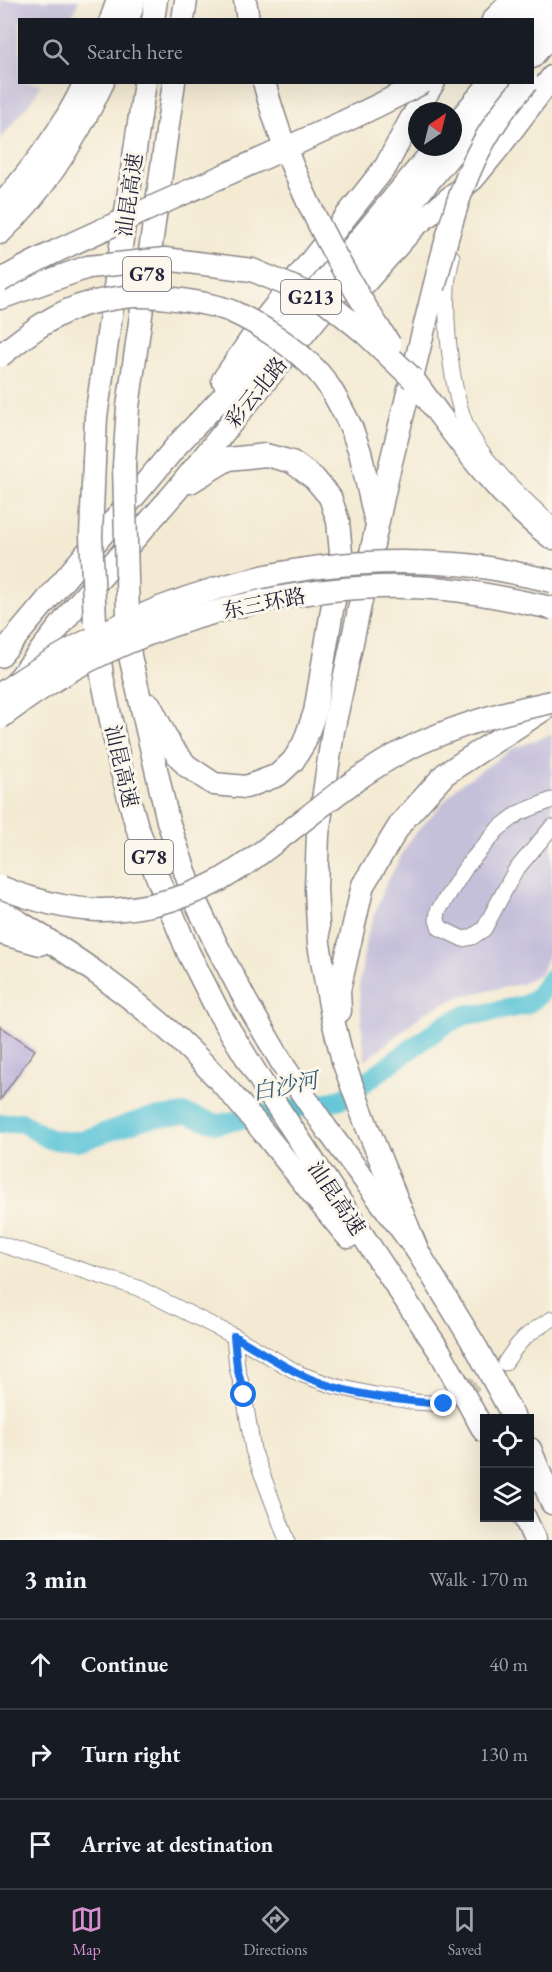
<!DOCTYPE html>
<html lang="en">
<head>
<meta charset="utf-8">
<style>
  :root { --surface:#171b24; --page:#20242c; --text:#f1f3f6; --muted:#9ea1a6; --line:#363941; --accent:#d690ce }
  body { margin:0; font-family:"EB Garamond","Noto Serif SC",serif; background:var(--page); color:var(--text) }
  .controls { position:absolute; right:18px; bottom:18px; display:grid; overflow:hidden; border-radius:0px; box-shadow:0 6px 24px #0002 }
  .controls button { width:54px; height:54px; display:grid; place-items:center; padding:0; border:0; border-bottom:2px solid var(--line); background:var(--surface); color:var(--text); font:30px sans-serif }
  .compass { position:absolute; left:408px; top:102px; width:54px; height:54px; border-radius:50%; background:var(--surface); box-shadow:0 6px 24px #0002; rotate:35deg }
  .stop { position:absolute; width:18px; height:18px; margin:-14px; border:4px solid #1a73e8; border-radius:50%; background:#fff }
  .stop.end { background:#1a73e8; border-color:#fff; box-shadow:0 2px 6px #0008 }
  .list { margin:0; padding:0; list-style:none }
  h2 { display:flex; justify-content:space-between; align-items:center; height:78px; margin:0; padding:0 24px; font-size:26px }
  h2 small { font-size:20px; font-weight:400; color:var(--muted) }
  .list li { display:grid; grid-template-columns:39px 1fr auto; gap:18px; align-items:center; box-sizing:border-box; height:90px; padding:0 24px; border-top:2px solid var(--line) }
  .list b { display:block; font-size:22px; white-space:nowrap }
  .list em { font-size:20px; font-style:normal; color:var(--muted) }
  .icon { flex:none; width:33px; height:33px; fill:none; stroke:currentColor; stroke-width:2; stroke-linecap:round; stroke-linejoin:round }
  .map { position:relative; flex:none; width:552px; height:1540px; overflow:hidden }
  .search { position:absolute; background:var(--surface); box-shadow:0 6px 24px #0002; left:18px; right:18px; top:18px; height:66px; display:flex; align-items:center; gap:15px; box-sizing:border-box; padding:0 21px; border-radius:0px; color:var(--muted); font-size:22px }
  .sheet { height:348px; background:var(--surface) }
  nav { display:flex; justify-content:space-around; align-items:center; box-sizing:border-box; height:84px; border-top:2px solid var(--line); background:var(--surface); font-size:16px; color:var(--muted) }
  nav a { display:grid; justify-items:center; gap:3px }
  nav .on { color:var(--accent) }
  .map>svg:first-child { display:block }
</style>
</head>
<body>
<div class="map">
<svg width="552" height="1540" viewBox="0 0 552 1540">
  <rect width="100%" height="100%" fill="#fbf7ec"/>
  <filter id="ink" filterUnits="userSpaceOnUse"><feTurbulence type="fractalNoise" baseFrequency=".0167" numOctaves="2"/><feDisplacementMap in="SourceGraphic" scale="12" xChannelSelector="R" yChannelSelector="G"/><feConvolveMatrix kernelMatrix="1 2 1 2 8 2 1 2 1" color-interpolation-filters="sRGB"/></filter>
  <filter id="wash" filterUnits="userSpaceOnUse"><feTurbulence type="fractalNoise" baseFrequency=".008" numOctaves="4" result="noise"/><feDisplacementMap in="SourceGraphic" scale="24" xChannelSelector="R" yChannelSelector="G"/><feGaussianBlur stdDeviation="1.35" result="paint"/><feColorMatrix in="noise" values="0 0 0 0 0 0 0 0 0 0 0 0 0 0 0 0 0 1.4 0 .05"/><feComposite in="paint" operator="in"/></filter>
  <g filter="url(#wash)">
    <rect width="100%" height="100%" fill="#f4ead3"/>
    <g fill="#c5c0da">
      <polygon points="0,0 79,0 71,19 20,20 20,82 41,83 35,96 0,140"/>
      <polygon points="552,734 552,946 541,973 521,984 462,996 425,1012 365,1061 359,988 366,938 385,886 411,838 458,786 514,748"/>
    </g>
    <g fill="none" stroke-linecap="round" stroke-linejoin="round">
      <polyline stroke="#5bc4d7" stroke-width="20" points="0,1124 21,1122 49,1139 62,1141 81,1141 144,1119 186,1114 218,1124 342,1099 444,1025 468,1014 482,1014 526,1005 537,997 552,978"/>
    </g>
    <g id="blocks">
      <polygon fill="#b4a8d7" points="0,1026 35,1050 0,1100"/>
    </g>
  </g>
  <g filter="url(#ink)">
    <use href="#blocks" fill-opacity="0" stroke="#8b8687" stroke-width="1.5"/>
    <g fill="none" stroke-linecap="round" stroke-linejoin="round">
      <polyline stroke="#cac2b5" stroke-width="15" stroke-dasharray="15 8" stroke-linecap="butt" points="444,1404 498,1368"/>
      <defs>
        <g id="minor">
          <path d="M452,257c-2,11 -5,21 -5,32 -2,39 5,114 25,148 21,35 50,60 80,88"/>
          <polyline points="552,800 519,813 498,829 466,867 438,911 437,920 440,928 463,939 472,937 484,929 515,871 552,827"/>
          <polyline points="0,1244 138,1288 234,1336 300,1374 334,1386 375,1395 415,1402 444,1404"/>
          <polyline points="234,1336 237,1367 244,1395 253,1450 287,1540"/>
          <path d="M505,1363c15,-24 23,-30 47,-44"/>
        </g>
        <g id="highway">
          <polyline points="245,0 248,20"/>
          <polyline points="111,20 118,0"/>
          <polyline points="128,20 134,0"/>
          <polyline points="153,20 156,0"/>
          <polyline points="183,20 186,0"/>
          <polyline points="493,20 513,0"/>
          <polyline points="513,20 533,0"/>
          <polyline points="532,32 552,8"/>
          <polyline points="532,57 552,33"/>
          <polyline points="453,127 491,82"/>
          <path d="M0,207c32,-39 64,-78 85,-125"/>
          <path d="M0,233c45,-43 77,-95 103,-151"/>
          <polyline points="357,292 415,226 473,179 500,146 552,77"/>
          <polyline points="0,298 88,267"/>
          <path d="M413,379c42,57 82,116 139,159"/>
          <polyline points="223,380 264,320 386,166 411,119 434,82"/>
          <polyline points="351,427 360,452 375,518"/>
          <polyline points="94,461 96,417 145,82"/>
          <polyline points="124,466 128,407 174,82"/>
          <polyline points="128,623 130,656 168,821 194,898 217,946 247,1003 285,1068 326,1128 418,1252 477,1349 514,1418"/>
          <polyline points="97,638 102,676 120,765 137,827 188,952 219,1013 267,1091 440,1352 484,1431"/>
          <polyline points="0,656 179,443 269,348 436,147"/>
          <polyline points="17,681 75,607 176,491 381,239 511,82"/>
          <polyline points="150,705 171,747 187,766 214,784 246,787 278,775 293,761 304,743 315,712 332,610 342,564 338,521 330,497 314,478 292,462 266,455 228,459 190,482"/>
          <path d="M0,910c70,43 138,88 196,146 56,56 101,121 152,181"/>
          <polyline points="0,933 40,944"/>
          <polyline points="340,1011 339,990 363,885 401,823 445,774 552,704"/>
          <polyline points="418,1252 366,1124 343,1061 332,1016 319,944 316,889 318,834 333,731 388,474 434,288"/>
          <polyline points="530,1449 552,1503"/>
          <polyline points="525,1518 535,1540"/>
        </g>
      </defs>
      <use href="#minor" stroke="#8b8687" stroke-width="17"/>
      <use href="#highway" stroke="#8b8687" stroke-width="25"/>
      <use href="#minor" stroke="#fff" stroke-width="15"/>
      <use href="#highway" stroke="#fff" stroke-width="22"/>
      <defs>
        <g id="highway-bridge">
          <path d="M264,82c25,95 72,182 126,263"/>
          <polyline points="88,267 165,259 252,270 324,300 366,334 413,379"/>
          <path d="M0,281c42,-25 87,-44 131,-64 98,-45 198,-85 293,-135"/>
          <path d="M434,288c15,-59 29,-119 64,-169 8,-13 19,-25 29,-37"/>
          <path d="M0,356c26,-21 56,-45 90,-53 14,-3 30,-6 45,-7 22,-1 78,7 98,16 27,12 62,36 82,57 16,16 26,39 36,58"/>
          <polyline points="94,461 91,536 95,621"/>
          <polyline points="124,466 128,616"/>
          <path d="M0,694c135,-94 288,-143 454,-130 32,2 66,10 98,17"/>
          <path d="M0,718c28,-21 57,-41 88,-57 103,-53 241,-83 357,-72 35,3 72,12 107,19"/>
          <path d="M0,887c30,12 64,22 97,23 45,1 100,-13 138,-39 58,-38 108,-89 170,-121 46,-23 97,-38 147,-48"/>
        </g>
      </defs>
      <use href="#highway-bridge" stroke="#8b8687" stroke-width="25" stroke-linecap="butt"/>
      <use href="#highway-bridge" stroke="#fff" stroke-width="22"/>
    </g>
  </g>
  <g fill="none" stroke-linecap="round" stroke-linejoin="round" filter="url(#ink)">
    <path stroke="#1a73e8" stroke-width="8" d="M244,1395l-7,-28 -3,-31c21,12 42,26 64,37 40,21 101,28 146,31"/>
  </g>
  <g text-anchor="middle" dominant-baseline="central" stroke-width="6" stroke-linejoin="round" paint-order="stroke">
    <g fill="#fbf7ec" stroke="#636270" stroke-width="1.5">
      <rect x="123" y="257" width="48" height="34" rx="4.5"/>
      <rect x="281" y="280" width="60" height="34" rx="4.5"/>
      <rect x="125" y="840" width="48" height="34" rx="4.5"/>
    </g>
    <g font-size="20" font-weight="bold" fill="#22223b">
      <text x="147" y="274">G78</text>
      <text x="311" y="297">G213</text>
      <text x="149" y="857">G78</text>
    </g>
    <g font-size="21" fill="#22223b" stroke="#fbf7ec">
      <text transform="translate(129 195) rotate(-82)">汕昆高速</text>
      <text transform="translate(256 392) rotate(-51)">彩云北路</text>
      <text transform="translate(264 603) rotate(-11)">东三环路</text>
      <text transform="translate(122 766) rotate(77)">汕昆高速</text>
      <text transform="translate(337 1198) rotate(56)">汕昆高速</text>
    </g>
    <g font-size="22" font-style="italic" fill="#365b72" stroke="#fbf7ec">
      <text transform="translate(285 1086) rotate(-11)">白沙河</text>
    </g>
  </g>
</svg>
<div class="controls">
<button><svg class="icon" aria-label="locate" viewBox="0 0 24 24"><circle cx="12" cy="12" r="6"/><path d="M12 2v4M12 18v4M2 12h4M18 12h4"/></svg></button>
<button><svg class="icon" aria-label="layers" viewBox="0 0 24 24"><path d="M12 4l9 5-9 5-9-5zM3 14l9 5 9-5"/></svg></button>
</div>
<svg class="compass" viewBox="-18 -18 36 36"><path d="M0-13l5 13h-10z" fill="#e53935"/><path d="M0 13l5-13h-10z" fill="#9ea1a6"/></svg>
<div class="stop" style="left:244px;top:1395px"></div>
<div class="stop end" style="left:444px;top:1404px"></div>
<div class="search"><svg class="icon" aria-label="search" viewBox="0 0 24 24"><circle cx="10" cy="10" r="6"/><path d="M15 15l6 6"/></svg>Search here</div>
</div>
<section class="sheet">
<h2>3 min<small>Walk · 170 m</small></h2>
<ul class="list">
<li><svg class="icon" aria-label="ahead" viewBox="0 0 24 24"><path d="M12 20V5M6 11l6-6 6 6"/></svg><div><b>Continue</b></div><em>40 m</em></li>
<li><svg class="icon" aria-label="right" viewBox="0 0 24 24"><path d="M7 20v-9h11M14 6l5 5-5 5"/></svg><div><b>Turn right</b></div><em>130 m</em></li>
<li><svg class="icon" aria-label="arrive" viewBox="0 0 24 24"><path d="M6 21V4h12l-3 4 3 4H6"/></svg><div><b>Arrive at destination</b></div></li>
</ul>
</section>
<nav>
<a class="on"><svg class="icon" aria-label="map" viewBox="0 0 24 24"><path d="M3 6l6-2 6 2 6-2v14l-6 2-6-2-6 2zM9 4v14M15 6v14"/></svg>Map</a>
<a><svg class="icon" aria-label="directions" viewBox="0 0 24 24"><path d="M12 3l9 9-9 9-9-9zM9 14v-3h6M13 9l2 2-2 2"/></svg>Directions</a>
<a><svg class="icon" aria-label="saved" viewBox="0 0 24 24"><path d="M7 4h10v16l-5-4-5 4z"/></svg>Saved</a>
</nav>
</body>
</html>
